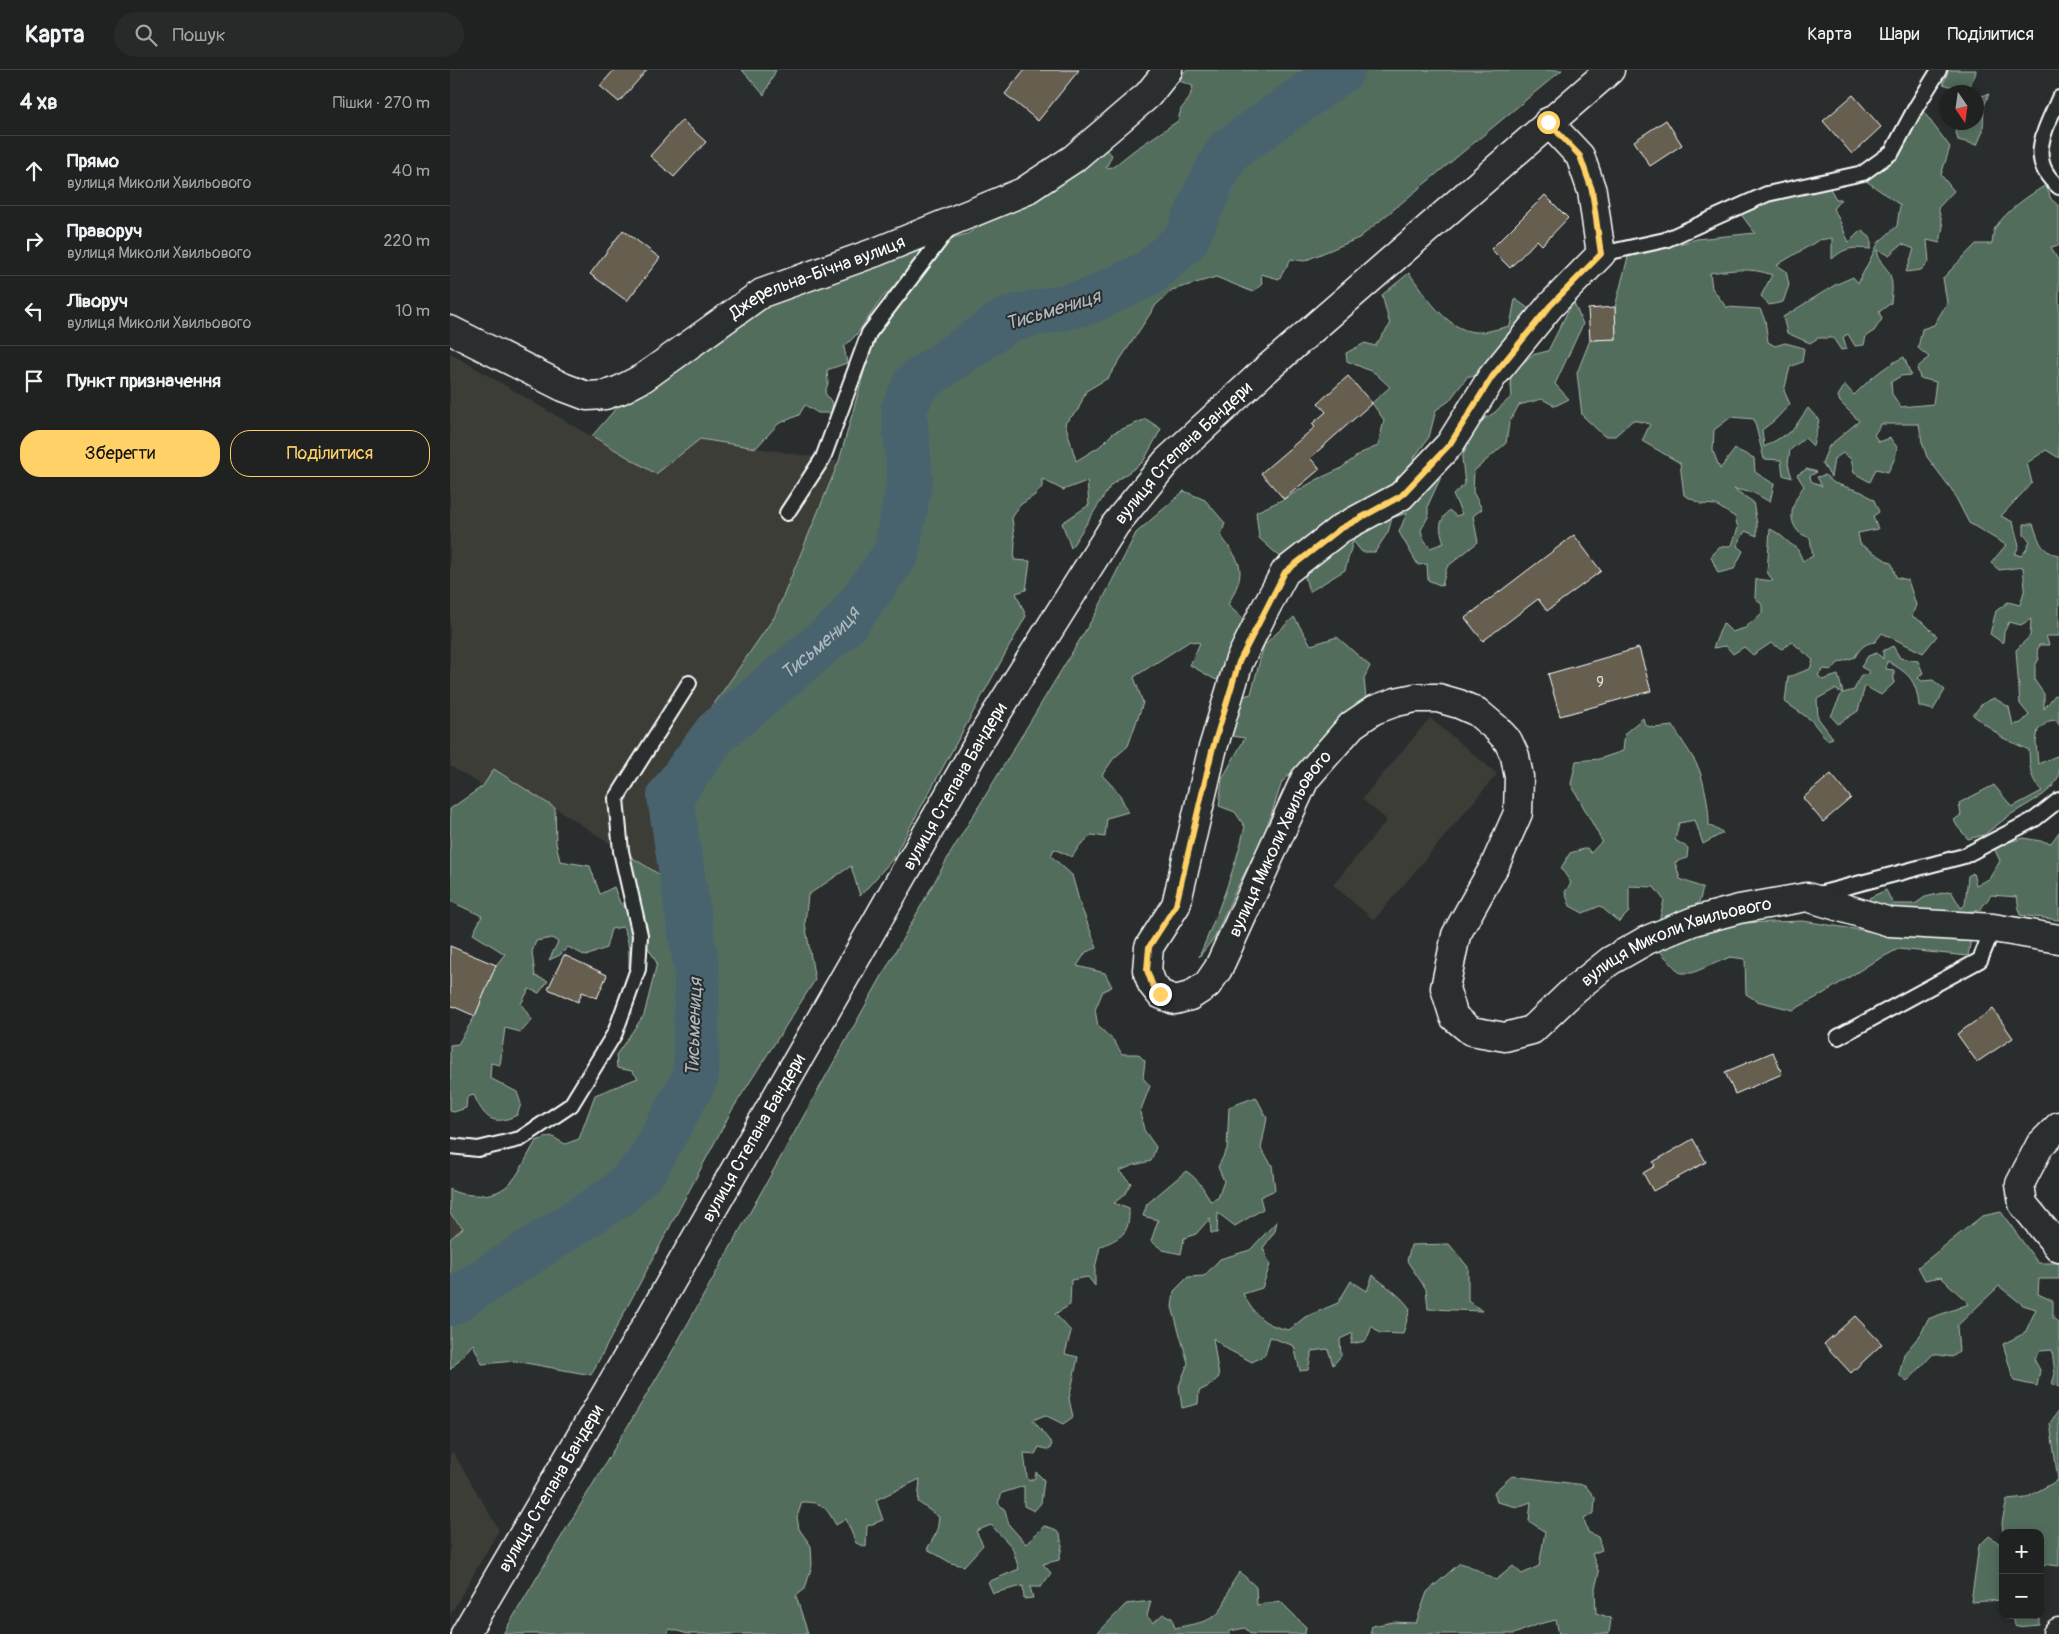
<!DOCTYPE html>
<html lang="uk">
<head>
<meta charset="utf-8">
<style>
  :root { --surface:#202222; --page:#282a2a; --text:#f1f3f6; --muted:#a2a4a5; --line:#3d3f40; --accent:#ffd166 }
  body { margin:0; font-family:Pangolin,sans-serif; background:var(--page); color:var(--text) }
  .controls { position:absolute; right:15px; bottom:15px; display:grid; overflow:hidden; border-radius:10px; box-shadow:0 2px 12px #0003 }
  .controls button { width:45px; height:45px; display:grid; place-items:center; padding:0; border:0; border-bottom:1px solid var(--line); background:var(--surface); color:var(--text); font:25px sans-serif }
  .compass { position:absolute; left:1489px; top:15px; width:45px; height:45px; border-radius:50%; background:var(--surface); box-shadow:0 2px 12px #0003; rotate:167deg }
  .stop { position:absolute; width:15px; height:15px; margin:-11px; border:4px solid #ffd166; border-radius:50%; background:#fff }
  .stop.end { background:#ffd166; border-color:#fff; box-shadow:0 1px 5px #0008 }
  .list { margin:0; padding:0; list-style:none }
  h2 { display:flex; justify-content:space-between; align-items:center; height:65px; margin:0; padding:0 20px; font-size:21px }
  h2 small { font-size:16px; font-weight:400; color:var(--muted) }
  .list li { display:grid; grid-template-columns:32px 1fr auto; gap:15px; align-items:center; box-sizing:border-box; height:70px; padding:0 20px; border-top:1px solid var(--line) }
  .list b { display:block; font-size:19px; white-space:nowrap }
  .list p { margin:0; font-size:16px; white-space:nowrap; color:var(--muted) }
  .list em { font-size:16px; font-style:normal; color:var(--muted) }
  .actions { display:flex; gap:10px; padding:15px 20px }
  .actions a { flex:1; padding:11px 0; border:1px solid var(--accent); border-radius:20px; text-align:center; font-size:18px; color:var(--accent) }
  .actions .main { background:var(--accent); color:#111 }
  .icon { flex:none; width:28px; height:28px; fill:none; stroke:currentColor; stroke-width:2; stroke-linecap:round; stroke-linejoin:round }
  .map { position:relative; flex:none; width:1609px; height:1564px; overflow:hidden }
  header { display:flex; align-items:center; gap:30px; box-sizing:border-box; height:70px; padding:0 25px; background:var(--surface); border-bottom:1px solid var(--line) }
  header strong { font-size:24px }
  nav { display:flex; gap:28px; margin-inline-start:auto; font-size:18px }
  .search { width:350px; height:45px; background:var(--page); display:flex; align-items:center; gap:12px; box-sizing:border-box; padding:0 18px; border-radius:28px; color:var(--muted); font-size:19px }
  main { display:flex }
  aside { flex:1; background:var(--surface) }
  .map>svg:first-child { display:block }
</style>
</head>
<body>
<header>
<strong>Карта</strong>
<div class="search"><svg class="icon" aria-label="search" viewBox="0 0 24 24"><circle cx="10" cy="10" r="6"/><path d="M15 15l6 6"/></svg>Пошук</div>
<nav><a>Карта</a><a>Шари</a><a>Поділитися</a></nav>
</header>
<main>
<aside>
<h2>4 хв<small>Пішки · 270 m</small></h2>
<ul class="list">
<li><svg class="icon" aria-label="ahead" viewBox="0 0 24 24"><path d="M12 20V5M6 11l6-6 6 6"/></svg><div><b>Прямо</b><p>вулиця Миколи Хвильового</p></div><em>40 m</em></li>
<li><svg class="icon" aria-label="right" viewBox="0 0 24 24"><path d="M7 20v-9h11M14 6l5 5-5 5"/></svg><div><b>Праворуч</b><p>вулиця Миколи Хвильового</p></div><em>220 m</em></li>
<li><svg class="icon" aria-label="left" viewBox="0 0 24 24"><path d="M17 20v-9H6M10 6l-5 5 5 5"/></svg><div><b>Ліворуч</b><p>вулиця Миколи Хвильового</p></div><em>10 m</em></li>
<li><svg class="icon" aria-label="arrive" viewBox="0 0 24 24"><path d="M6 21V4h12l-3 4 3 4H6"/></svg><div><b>Пункт призначення</b></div></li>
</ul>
<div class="actions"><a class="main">Зберегти</a><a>Поділитися</a></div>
</aside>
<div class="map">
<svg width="1609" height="1564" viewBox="0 0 1609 1564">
  <rect width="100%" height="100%" fill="#2a2d2e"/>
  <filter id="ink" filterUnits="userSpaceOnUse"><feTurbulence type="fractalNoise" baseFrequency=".02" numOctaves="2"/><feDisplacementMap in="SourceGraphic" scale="10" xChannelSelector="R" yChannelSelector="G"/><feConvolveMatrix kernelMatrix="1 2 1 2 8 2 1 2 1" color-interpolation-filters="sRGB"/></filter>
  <g filter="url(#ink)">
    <g fill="#3c3c38">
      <polygon points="0,283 205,404 250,369 389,391 325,546 210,712 215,809 45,699 33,716 0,696"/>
      <polygon points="980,648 1047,704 924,850 883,815 937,750 912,729"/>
      <polygon points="0,1144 13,1159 0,1169"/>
      <polygon points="3,1382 49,1460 0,1545 0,1385"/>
    </g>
    <g fill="#526d5d" stroke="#a8b6ae">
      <polygon points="292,0 326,0 314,25"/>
      <path d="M736,0h376l-203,168 -55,23 -13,-2 -12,20 -18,-5 1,10 -9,8 -37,-15 -44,13 -16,15 -48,73 -22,13 -8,19 -13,13 11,38 23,-14 14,-14 33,-14 15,10 -18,33 -32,23 -40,63 -9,-25 27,-18 -2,-24 -24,9 -21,-11v8l-7,8 -15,10 -8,13 3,24 -1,18 16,1 -4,29 -10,3 10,23 -134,244 -32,36 -9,-30 -43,29 -3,28 10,57 -83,130 -141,265 -76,-14 -33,3 -9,-20 -23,26v-131l13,-11 -13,-14v-25c7,5 14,5 22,6 41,3 46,-24 64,-54l15,-5 14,8 14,-5 16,-44 43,-17 -6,-7 -15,-3 -1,-13 28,-40 13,-52 -10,-17 -11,3 -2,21h-5c0,-14 1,-31 -6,-43l-12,2 -5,19 -20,8 -18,-9 -8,8 -11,5 9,-18 -6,-4 -16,3 -4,11 3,24 13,5 -9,12 -10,-4 -8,15 11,16 -11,12 -16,-4 -5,37 -9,-2 -1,15 27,14 4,12 -4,11c-24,12 -33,3 -43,-20l-7,2 -1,11 -12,4 -4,-1v-66l8,-1 17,-28 21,-51 9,-11 -32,-20 9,-18 -32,-15v-92l33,-23 11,-17 61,39 1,35 4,18 30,5 10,28 14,-7 6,16 22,20 -14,-68 37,23 -5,-96 115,-166 64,-155 35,-125 43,-51 -16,-5 -19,18 -25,36 -13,13 3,16 -20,7 1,13 -3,10 8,11 -2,9h-13l-13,-8 -6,10 -21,9 -22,24 -56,-9 -44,35 -64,-38 32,-37 143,-101 161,-54 39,-10 138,-85 7,6 -6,13 7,-1 20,-16 45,-30 3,-12 8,-10 4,-13 -16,-6z"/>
      <path d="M1499,0h27c0,9 -8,12 -6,22h-11v-3l-16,-5z"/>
      <polygon points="1539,24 1534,36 1533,61 1527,75 1508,70 1504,55 1513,53 1526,52 1527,27"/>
      <path d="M1473,41l27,36 -9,28 13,16 -16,17 5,18 -3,17 -13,-3 2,22 -8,8 -15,2 8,-23 -12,-5 -13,11 -12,-5c3,13 4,11 11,21 6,10 4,21 3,32l-12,9 3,7 -8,12 -8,5 -2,9 -9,1 -7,-12 -5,3 4,12 -6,1 -8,-12h-15l-8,5 -23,-10 -4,-16 52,-32 18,-8 5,6 21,-41 18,-16 3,-21 -35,-25 29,-19z"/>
      <path d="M1378,115l8,14h5l-8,10c8,11 10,22 16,33l12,-12 10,8v11c-19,-1 -24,-3 -39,10v-21l-13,2 -42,25 9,6 3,14 -6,17 -14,3 -8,-9 11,-21c-20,-8 -42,-5 -62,-2l2,15 14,19 34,2 5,11 3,22 7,4 10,-3 19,5 -2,14 -12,5 -6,24 6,13 -15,16 -13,10 2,17 28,-16 16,-23 11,12 -6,26 -8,-8 -15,12 -2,14 4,14 -9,-3 -2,-15 -17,-1 -10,-40 -23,-2 -17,13 -1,21 7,18 15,-20 19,9 1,14 19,12 -4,18 -16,-9 -20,-4 19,13 4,22v12l-12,-5 -8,15 6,5 -9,18 -16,4 -7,-16 7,-9 14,-3 6,-17 -3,-11 -19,-12 -15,-1 -17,-9 -4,-32 -38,-22 8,-17 -17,-4 -18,16h-11l-22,-21 -5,-42 13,-33 26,-1 -1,-32 13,-50 69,-18 58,-6 -15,-20 28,-15z"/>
      <path d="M1596,115l5,14 8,7v39l-8,2 8,15v196l-13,-8 -19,13 5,20 -31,33 12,6 6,24 -4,8 6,2 5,-6 4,-9 -6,-6v-11h9c6,16 7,28 26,31v81h-13l3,9h-10l-2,7 2,7 -4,7v15l9,13v15l11,-14 4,2v28l-3,-5 -7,1 -11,9 -2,12 2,22 21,-9v21l-7,11 -9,8 -33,20 -26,20 -16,4 -11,-13 -3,-6 7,-5 -2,-12 35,-18 18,22 30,-16c-13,-14 -12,-23 -13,-41l-26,-12 -30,-23 9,-11 12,-6 15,9 4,18 8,-2 8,-8 -9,-11 -4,-54 14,-14 1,-17 -10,6 -12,-3 -5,10 -1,11 -13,-9 6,-23 12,-9 12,3 5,-17 -2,-21 -24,3 -8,-7 15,-18 -37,-22 -17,-33 -25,-33 -5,-15 -3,-18h-38l-7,11 5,7 11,-4 7,9 -2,11 -7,14 -12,-3 -6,13 -16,-9 -3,-14 -8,-6 -9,6 -3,18 -9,-14 7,-17 30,-25 -19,-19 -2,-6 7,-11 9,10c15,-15 30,-29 50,-38l7,18 -10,1 -10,6 1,12 9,13 32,-3 3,-22 -16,-4 -3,-10 12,-11 -11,-9 4,-19 12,-4 13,-22 -4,-25 33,-34h16c1,-5 1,-12 3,-16 12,-18 33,-32 51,-43z"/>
      <path d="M959,203c15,20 37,57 66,59 11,1 25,-4 35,-6l5,-27 20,14 -51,64 -16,-1 -19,25 -13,9 -7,27 -15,21 24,10 3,9 -13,28v12l-7,13 2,8 7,10 14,-5c-5,-16 -6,-19 5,-33l7,6 6,-2 -9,-19 12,-11 -3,-26 14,-34 18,-11 18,-17 -2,-21 22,-20 16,-4 25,-50 10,23 -28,60 14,15 -14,7 -13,-7 -23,6 -10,18 -3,20 -32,28 -1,21 9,17 -9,7 5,26 -31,25 -5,19 -14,-6 -1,-16 -9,1 -19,-33 8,-19 -15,5 -4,14 -13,20h-13l-9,-11 -8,29 -36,22 -4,-15 3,-16 -29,8v-13l-20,-18 -3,-26 28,-13 32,-19 24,-11 21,-16 17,-7 6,-26 -12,-17 18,-16 -15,-14 -28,-12 -1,-8 19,-10 10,3 15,-21 -8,-30z"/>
      <path d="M1357,399l10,3 -7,4 1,5 11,5 -5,-9 8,-2 9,8 28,9 12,8 5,12 -6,4 5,13 -20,4 2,11 32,20 4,13 12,3 8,25 -4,11 13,8 12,12 -14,17 -41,-20 -7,9c-10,1 -15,6 -20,15l-17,6 -6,7 -8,-1 -6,6 4,5 16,-5 5,18 11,-3 7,-15h6l3,-3 -9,-5 7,-11 9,-3 6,6v-8l10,-5 7,12 18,3 5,12 -5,5 4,3 11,-1 12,10 -12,20 -14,-4c-3,-26 -9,-32 -32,-45l-1,8 8,1v13l-13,12 -16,-9 -7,25 -20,13 -7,-8 11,-23 -7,-4 -18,10 1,19 15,20 -6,2 -16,-20 -26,-18 3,-25 22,-8 3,-9 -21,-18 -10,7 -11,-6 -18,12 -9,-8 -11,7 -7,-8 -13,2 10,-25 9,9 13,-4 17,-15v-8l-7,-8 1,-18 17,2 -6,-9 3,-43c12,5 17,14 27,19l6,13 10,-5 -3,-18c-4,-2 -11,-4 -13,-8 -11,-14 -2,-32 7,-44l-7,-11z"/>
      <path d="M734,421l21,9 20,23 -4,13c23,31 25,34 7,69l21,20 -23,47 -10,8 -26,-15 10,-22 -10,-2 -56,36 9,26 -15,43 -14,12 -12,17 17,18 9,19 -21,6 -2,19 -13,-2 -12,10 -8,12 -18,-8 -3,7 21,19 8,29 17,44 -11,4 -9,14 28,7 7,14 -9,4 -8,19 3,16 16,15 8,13h16l7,7 -2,17 7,8 -10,26 4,18 12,17 -5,14 -17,4 -15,6 12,12 -7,12 -10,8 15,6c1,26 -8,28 -29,38l-5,21v18l-7,-9 -17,3 -1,25 -15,9 16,17 -6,23 13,3 -9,42 4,18 -10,7 -18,-9 -12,5 19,24 -3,6 -10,-3 -4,7 -11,-1 3,24 2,4 6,-3 1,-6 8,8 -3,23 -7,8 -10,-5v-20l-22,7 -4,10 7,7 4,15 17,19 18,-18 8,2 8,6 2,12 -3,14 -16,4 8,9 -10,14h-11l3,11 -9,1 -1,-13 -30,7 -5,-11 31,-13 -7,-22 -21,-22 -15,6 7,14 -19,21 -13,-3 -24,-14 10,-17 2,-15 -21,-15 2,-23 -44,21 7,20 -16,6 -1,21 -10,-4 -10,-24 -10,6c-10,-18 -13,-23 -34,-23l-5,15 2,12 12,17 1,19 -7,24 -9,7 12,38h-120l-18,-5 -3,5h-164l165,-275 282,-505 146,-241 40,-80z"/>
      <path d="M844,547l17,28 26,-8 33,29 -6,12 2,21 -84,83 -17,51 -31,61 -19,43 -16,20c18,-42 35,-85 46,-130l-10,-15 -16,-6 3,-27 23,-41 -20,-3 15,-38 11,-3 13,-49z"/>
      <path d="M1193,648l2,7 9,3 19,-2c7,13 25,36 28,49 5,17 8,33 8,50l14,8 -20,11 -8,-24 -16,3 -4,17 13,8 -1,10 -12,4 5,17 23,9 -4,15 -40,19 5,-22 -10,-13 -25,-1v26l-10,10 -19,-16 -17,7 -13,-7 -5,-14 6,-9 -10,-15 9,-15 17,-5 4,5 11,-12 -31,-57 5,-23 23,-2 24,-8 2,-18z"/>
      <polygon points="1609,762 1609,850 1570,845 1567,827 1541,825 1530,840 1499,844 1425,841 1419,828 1436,820 1443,834 1465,834 1475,827 1501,821 1511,838 1515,835 1518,806 1523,803 1526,815 1539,809 1550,791 1543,776 1574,768 1601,773"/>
      <polygon points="1353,851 1456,867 1521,869 1518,886 1448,879 1420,894 1371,925 1343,940 1307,931 1296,924 1295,889 1280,887 1242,903 1230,903 1205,876 1291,853"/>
      <path d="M806,1027l11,21 -6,31 11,16 3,25 -15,7 3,12 -28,17 -17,-13 -1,20h-6l-1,-15 -14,16 -12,4 -3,16 -18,-4 -12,-9 7,-21 -15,-4 4,-12 39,-33c12,8 18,17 24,30l8,-3 6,-17 -6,-14 9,-18 2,-42z"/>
      <polygon points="1551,1142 1588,1193 1609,1193 1609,1209 1589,1209 1588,1224 1603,1231 1603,1248 1609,1253 1609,1317 1602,1314 1605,1304 1602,1280 1590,1281 1584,1289 1590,1300 1587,1316 1564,1311 1553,1274 1575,1263 1586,1239 1573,1235 1549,1216 1507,1256 1509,1282 1502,1287 1483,1284 1457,1312 1449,1305 1454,1284 1471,1264 1478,1249 1519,1234 1491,1207 1475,1210 1468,1197 1532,1146"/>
      <path d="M827,1151l-2,10 -12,17 7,17 -8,23 -19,6c12,22 21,31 46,36l16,-13 33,-14 13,-22 16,10 6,-16c13,12 27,19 37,34l-7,25 -24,-1 -7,-7 -6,15 -15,3 2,-11 -13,6 1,17 -8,9 -5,-16 -16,2 -4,19 -8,1 -6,-25 -24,-9 -5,18 -13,7 -25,-13 -14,-11 6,39 -10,9 -10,5 -1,13 -16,4 -3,-22 9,-23 -16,-56 2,-16 14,-14 16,-1 16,-17 30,-9z"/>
      <polygon points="999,1174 1018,1197 1018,1230 1032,1241 978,1239 976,1219 957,1191 961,1175"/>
      <polygon points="1609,1340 1609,1496 1592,1494 1590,1498 1590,1463 1553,1463 1553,1464 1552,1452 1557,1430 1576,1428 1608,1410 1600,1353"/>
      <path d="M1062,1406l73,9 10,13 -1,15 -10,6 4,13 10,5 4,13 -10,4 7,19 -4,15 1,25 15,5 -2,16h-50l-3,-14 -17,4 -25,10h-144l2,-8 21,-4 23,1 11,-31 33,-29c16,4 22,11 36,17l17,-14 9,8 17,-8 6,-34 -16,-11 2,-19 -14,5 -20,-5 -3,-10z"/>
      <polygon points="1539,1466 1550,1474 1553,1495 1553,1530 1521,1532 1529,1476"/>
      <path d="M790,1502l16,15 1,18 23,-4 26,26 -1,7h-54l-6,-6 -15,3v3h-133l29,-30 25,-3 -4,15 6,7 10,-9 9,4 3,10c15,-4 41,-5 48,-22 7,-16 5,-19 17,-34z"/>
      <polygon points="1560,1545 1589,1545 1589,1555 1566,1557"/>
    </g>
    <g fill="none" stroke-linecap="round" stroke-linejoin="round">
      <path stroke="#4a636e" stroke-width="46" id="s1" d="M0,1233l168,-108 29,-29 49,-90 1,-104 -27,-176 46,-63 129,-109 51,-70 14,-75 -6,-70 12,-26 93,-64 79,-17 61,-29 37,-33 26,-60 16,-29 114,-81"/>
    </g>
    <g fill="#665f4f" stroke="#fff">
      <polygon points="164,0 197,0 169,32 150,16"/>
      <polygon points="574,0 629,0 588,51 555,24"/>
      <polygon points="1403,25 1431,57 1402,84 1373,51"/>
      <polygon points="232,50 256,72 224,107 200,86"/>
      <polygon points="1216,50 1232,75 1200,96 1184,71"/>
      <polygon points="1095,125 1118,148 1092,175 1087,170 1060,198 1041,179"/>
      <polygon points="173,160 210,188 177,231 140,204"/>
      <polygon points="1165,237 1166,269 1140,270 1138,239"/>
      <polygon points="898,306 922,333 860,388 870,399 834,429 811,403 865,357 862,354 876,342 868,333"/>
      <polygon points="1124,465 1151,501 1097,541 1088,529 1033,571 1015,548"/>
      <polygon points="1189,578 1201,621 1110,646 1098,604"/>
      <polygon points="1381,704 1401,728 1373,752 1353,728"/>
      <polygon points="0,876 46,895 25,946 0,935"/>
      <polygon points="114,885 157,905 147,928 132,922 128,932 98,919"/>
      <polygon points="1543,939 1563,968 1527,992 1507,964"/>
      <polygon points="1323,982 1332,1004 1285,1024 1275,1002"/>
      <polygon points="1243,1069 1256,1092 1203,1121 1193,1103 1205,1096 1203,1092"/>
      <polygon points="1405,1246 1432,1274 1401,1303 1374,1274"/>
    </g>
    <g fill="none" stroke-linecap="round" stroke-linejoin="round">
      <defs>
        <g id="lane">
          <path d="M1609,28c-13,31 -34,62 0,89"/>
          <polyline points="1151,184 1215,170 1317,124 1413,103 1442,82 1465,39 1489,0"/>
          <polyline points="337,443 373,388 419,263 500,157"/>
          <polyline points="1365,825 1514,786 1585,749 1609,730"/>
          <polyline points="1388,967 1530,890 1543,858"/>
          <polyline points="0,1076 28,1079 70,1069 121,1035 165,963 188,899 190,865 171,781 166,729 239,613"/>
        </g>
        <g id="street">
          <path id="s2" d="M1098,52l32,34 12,35 9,63 -51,52 -58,71 -42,67 -49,52 -61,33 -55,43 -21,39 -25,51 -27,89 -36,154 -27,42 -2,23 5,14 8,10 15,6 15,-4 17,-11 11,-16 87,-190 47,-54 22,-15 22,-8 19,-4h23l21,6 18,8 19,16 12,13 7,15 4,21 -1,36 -24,54 -38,68 -11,53 9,29 17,14 34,6 27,-7 43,-41 35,-28 37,-21 47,-19 45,-12 68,-12 83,25 103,6 66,11"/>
          <path id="s3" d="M0,260l113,57 24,9 18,-1 15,-5 23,-12 119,-85 114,-41 147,-60 50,-33 75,-64 20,-25"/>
          <polyline points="1609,1056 1590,1075 1570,1114 1573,1134 1609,1178"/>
          <polyline points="1607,1564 1609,1562"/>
        </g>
        <g id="secondary">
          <path id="s4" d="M15,1564l186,-317 335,-587 129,-205 52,-64 95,-88 348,-303"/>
        </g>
      </defs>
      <use href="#lane" stroke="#fff" stroke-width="18"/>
      <use href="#street" stroke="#fff" stroke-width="31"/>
      <use href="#secondary" stroke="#fff" stroke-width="31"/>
      <use href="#lane" stroke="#2a2d2e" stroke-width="14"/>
      <use href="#street" stroke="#2a2d2e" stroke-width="28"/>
      <use href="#secondary" stroke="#2a2d2e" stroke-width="28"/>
    </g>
  </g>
  <g fill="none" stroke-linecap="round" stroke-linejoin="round" filter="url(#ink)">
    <polyline stroke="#ffd166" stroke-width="6" points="710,924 702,914 697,900 699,877 726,835 762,681 789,592 835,502 890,459 951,426 1000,374 1042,307 1100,236 1151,184 1142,120 1130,86 1098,52"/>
  </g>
  <g text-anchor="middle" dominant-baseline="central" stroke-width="4" stroke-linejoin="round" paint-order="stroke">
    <g font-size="15" fill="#d9d7d3">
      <text x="1150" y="612">9</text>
    </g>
    <g font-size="18" fill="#fff" stroke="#2a2d2e">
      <text stroke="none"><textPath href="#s3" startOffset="415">Джерельна-Бічна вулиця</textPath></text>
      <text stroke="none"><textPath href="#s4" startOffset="1385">вулиця Степана Бандери</textPath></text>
      <text stroke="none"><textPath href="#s4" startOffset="979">вулиця Степана Бандери</textPath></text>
      <text stroke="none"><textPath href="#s2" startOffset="1266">вулиця Миколи Хвильового</textPath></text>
      <text stroke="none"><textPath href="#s2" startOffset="2136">вулиця Миколи Хвильового</textPath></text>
      <text stroke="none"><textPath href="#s4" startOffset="574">вулиця Степана Бандери</textPath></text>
      <text stroke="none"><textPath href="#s4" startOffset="169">вулиця Степана Бандери</textPath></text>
    </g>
    <g font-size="19" font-style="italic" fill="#aeb9be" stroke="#2a2d2e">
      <text transform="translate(603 240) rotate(-17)">Тисьмениця</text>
      <text stroke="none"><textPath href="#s1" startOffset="841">Тисьмениця</textPath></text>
      <text transform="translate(244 957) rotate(-88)">Тисьмениця</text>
    </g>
  </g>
</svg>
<div class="controls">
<button>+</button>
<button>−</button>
</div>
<svg class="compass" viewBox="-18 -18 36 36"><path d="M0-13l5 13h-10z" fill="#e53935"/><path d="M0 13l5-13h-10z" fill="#a2a4a5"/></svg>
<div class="stop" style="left:1098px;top:52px"></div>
<div class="stop end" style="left:710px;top:924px"></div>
</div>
</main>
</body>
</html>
